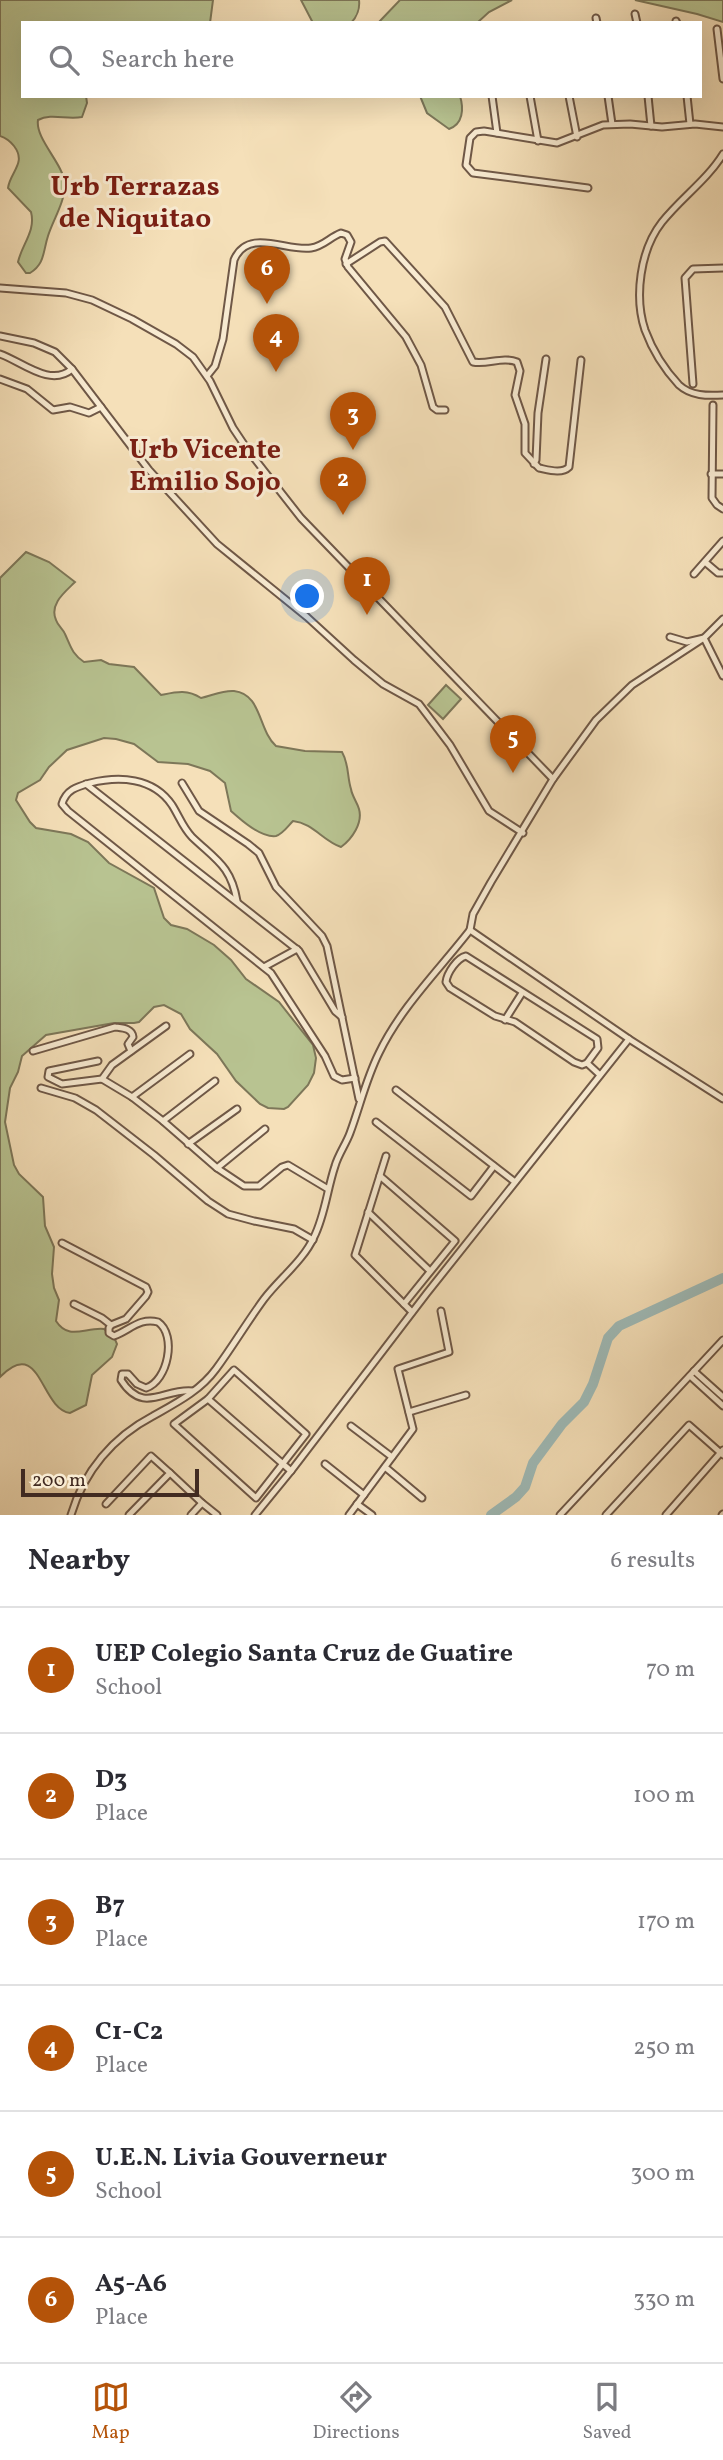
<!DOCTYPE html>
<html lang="en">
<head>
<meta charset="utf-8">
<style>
  :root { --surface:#fff; --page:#f7f7f7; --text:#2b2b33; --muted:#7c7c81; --line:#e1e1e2; --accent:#b45309 }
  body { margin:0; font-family:Vollkorn,serif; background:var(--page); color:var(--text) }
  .scale { position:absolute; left:21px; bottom:18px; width:178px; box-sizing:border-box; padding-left:7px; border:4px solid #422b21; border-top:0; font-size:19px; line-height:24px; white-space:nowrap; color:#422b21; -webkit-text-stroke:5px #f8ebd2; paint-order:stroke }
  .you { position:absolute; left:308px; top:597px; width:24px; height:24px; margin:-18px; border:5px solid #fff; border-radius:50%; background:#1a73e8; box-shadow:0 0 0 10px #1a73e833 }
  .badge { display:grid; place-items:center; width:46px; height:46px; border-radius:50%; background:var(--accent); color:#fff; font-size:23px; font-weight:700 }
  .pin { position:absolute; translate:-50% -58px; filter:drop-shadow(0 2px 4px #0008) }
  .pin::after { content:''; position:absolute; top:37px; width:24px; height:21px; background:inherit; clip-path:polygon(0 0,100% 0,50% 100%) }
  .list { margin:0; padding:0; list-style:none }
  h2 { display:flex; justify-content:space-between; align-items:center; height:91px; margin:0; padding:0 28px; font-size:30px }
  h2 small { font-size:23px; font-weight:400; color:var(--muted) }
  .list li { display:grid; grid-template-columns:46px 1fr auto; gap:21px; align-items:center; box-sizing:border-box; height:126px; padding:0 28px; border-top:2px solid var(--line) }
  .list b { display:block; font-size:26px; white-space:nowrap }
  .list p { margin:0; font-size:23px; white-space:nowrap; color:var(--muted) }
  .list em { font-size:23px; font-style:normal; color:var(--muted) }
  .icon { flex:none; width:38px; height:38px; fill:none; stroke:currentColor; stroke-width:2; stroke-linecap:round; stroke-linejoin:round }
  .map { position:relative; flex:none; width:723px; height:1515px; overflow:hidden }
  .search { position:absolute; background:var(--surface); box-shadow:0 7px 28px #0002; left:21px; right:21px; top:21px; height:77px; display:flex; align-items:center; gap:18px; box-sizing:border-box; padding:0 24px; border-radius:0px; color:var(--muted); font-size:26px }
  .sheet { height:847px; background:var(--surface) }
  nav { display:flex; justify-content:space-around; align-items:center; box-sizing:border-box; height:98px; border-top:2px solid var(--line); background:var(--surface); font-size:19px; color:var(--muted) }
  nav a { display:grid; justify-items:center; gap:4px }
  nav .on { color:var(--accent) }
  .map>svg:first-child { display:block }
</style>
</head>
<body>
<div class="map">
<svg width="723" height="1515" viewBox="0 0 723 1515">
  <rect width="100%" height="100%" fill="#f5e0b9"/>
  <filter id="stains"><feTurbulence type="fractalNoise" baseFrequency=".00286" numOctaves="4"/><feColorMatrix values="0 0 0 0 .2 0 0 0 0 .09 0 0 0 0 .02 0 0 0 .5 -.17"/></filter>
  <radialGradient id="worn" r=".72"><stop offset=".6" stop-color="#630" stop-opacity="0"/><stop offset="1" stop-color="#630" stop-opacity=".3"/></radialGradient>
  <g fill="#b8c391" stroke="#7d7759" stroke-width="2">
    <path d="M0,0h213l-3,23h-187v73h63l1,7 -5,14c-15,3 -31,-4 -44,3 -3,19 25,43 27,64 0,18 -12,36 -17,52 -5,15 -3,28 -18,37h-4l-8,-11c4,-18 18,-31 13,-50l-23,-24c2,-16 19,-25 6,-42 -4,-5 -8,-8 -14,-10z"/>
    <path d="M301,0h58c1,8 -2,17 -8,23h-38z"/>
    <polygon points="400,0 512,0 489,12 477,23 378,23"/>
    <polygon points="635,0 723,0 723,22 697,14"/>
    <path d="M420,96h40c4,13 3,28 -11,33l-22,-16z"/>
    <path d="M26,552l23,10 26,20c-10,10 -26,22 -19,38 2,6 7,9 9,14 6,13 7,20 19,28l17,-2 8,4 25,3 27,28c15,-3 26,-6 40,3 10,-2 22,-8 33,-7 28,3 24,39 42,55l29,5 37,1c7,12 5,24 9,37 1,7 6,13 8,20 4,14 -7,30 -18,38 -18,-6 -28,-24 -48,-26 -5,5 -10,13 -17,15 -15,2 -35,-16 -45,-25l-6,-28 -15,-12 -22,-7 -30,-2 -24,-18 -18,-5 -12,-1 -37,12 -18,17 -9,13 -22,13 -2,7 14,22 6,6 35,6 17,8 21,21 45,25 10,30 7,7 16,4 27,16 17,15 15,19 33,23 34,43 3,13 -2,15 -6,12 -20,22 -4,2 -16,-1 -8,-4 -24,-23 -19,-27 -27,-25 -9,-15 -17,-9 -10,2 -15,15 -5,1h-20l-68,12 -24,21 -4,16 -8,16 -5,34 9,43 5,9 24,23 2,29 9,21 -2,27 2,14 5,12 -3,21c13,20 29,6 48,8l10,8 3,7 -5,13 -20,18 -6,30 -16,8c-30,-4 -29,-78 -70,-36v-799z"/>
    <polygon points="446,685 461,699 443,719 428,705"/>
  </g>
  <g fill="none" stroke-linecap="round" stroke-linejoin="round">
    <polyline stroke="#9fbbb8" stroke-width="10" points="491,1515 516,1497 525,1487 533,1463 562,1424 584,1402 593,1384 608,1338 619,1326 723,1278"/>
    <defs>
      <g id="street">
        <polyline points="635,14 637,23"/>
        <polyline points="596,18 597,23"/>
        <polyline points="676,21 677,23"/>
        <polyline points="717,29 723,79"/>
        <polyline points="492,96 497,133"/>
        <polyline points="530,96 538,141"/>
        <polyline points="569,96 577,137"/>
        <polyline points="608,96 612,124"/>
        <polyline points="648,96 651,126"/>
        <polyline points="687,96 690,124"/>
        <path d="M723,154c-16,26 -42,44 -61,68 -22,28 -28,75 -17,108 7,19 20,40 34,55 12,11 28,11 44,10"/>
        <polyline points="588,188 473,173 466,165 470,138 476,132 484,131 557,143 603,125 630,124 662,127 695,124 723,127"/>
        <path d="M346,264l34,-22 5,-1 60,66 28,55c14,3 30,-6 44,0l3,9 -5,24 10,29v29l14,15c10,2 23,6 30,-1l12,-107"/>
        <polyline points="0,288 66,293 92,300 132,319 176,344 193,357 210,381 233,428 247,449 301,518 553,779"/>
        <polyline points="0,336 34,343 55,352 72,369 149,470 217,544 307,617 354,660 383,684 419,704 450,745 489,811 523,833"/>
        <path d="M0,354c21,7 50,34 72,15"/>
        <path d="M207,376l8,-10 8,-27 11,-79c14,-33 53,-8 77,-12 13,-2 19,-11 30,-15l6,2 4,7 -6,17 3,8 58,70 15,28 12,42 4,3h8"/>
        <polyline points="0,379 27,389 53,410 70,407 89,413 101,407"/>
        <polyline points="693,384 685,278 693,269 723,268"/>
        <polyline points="713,405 712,498 717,505 723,509"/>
        <polyline points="534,464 536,460 538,413 546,359"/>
        <polyline points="711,474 723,474"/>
        <polyline points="705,562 718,573 723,573"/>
        <polyline points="694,574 723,541"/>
        <polyline points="670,637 687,642 704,638 723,676"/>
        <polyline points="182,783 199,811 248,844 259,853 276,887 322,936 327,946 359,1099"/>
        <polyline points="86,784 299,951 335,1011 342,1017"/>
        <path d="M237,901c-6,-35 -21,-41 -45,-64 -9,-9 -13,-21 -20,-32 -19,-28 -53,-29 -82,-22 -14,4 -24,7 -28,21l6,7 203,162 54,83 9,20 8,4 13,-2"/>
        <polyline points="470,930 629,1039 723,1099"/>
        <path d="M466,956l131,83 1,9 -11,15 -5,2 -8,-3 -59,-40 -20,-6 -45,-28 -4,-6c1,-9 11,-24 20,-26z"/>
        <polyline points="264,967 297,949"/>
        <polyline points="505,1020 522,993"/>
        <path d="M33,1051l82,-24c7,1 17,1 18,10l-5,7 3,7"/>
        <polyline points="98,1061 49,1071 48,1077 62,1084 102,1079 132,1097 163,1121 217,1168 244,1186 259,1186 282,1167 288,1165 328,1189"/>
        <polyline points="587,1063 600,1075"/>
        <polyline points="102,1079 112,1065 166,1026"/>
        <polyline points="41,1088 75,1098 96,1110 154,1155 208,1201 228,1214 254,1221 294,1229 313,1240"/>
        <polyline points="396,1090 515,1182"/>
        <polyline points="132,1097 190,1054"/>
        <polyline points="163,1121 215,1081"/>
        <polyline points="376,1122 471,1196 494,1166"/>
        <polyline points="188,1144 237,1109"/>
        <polyline points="386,1156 355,1255 412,1312"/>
        <polyline points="217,1168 265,1129"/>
        <polyline points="380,1176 455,1241 404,1304"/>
        <polyline points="368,1212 430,1271"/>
        <polyline points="62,1243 146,1287 148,1292 146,1296 126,1319 111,1325"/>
        <polyline points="74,1304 102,1318 111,1325"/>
        <path d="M111,1325l-2,3v5l5,3c16,-6 26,-19 44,-14 19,13 10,59 -12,66l-9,-4 -9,-10h-6l-1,6c23,36 44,7 72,11"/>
        <polygon points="234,1370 306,1434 256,1498 174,1424 208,1399"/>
        <polyline points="694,1371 723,1397"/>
        <polyline points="690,1376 723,1406"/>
        <polyline points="208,1399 291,1471"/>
        <polyline points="409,1412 466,1395"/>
        <polyline points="351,1426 392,1457"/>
        <polyline points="325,1464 364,1495"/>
        <polyline points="385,1467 422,1498"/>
        <polyline points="170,1473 202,1503"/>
        <polyline points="106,1504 151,1456 170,1473 129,1515"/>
        <polyline points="357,1504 372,1515"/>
        <path d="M71,1515c13,-44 42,-78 82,-99 23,-13 47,-25 63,-47 17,-23 31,-47 48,-70 16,-21 39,-38 50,-62 11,-22 13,-47 21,-71 3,-11 11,-22 15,-33 10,-27 16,-54 29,-80 22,-46 60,-83 91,-123l3,-16 18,-32 62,-103 43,-59 36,-35 72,-47 19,-19"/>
        <polyline points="191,1515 202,1503 217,1515"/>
        <polyline points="255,1515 291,1471 427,1293 629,1039"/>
        <polyline points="349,1515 413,1429 398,1369 449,1352 441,1311"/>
        <polyline points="560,1515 723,1340"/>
        <polyline points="606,1515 689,1425 723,1455"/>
        <polyline points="666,1515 723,1450"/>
        <polyline points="722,1515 723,1514"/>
      </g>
    </defs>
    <use href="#street" stroke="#6f5847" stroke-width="9"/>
    <use href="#street" stroke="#f8ebd2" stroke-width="5"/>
  </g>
  <g text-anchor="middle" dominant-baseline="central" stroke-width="6" stroke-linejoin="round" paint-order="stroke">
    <g font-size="28" font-weight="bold" fill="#7a1f14" stroke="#f8ebd2">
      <text x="135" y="187">Urb Terrazas<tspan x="135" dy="32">de Niquitao</tspan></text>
      <text x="205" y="450">Urb Vicente<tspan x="205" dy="32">Emilio Sojo</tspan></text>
    </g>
  </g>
  <rect width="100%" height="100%" filter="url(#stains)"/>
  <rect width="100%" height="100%" fill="url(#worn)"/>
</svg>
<div class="scale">200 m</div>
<div class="you"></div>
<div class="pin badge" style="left:367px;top:615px">1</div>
<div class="pin badge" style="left:343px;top:515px">2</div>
<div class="pin badge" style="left:353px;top:450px">3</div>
<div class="pin badge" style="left:276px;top:372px">4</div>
<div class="pin badge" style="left:513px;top:773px">5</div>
<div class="pin badge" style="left:267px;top:304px">6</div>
<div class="search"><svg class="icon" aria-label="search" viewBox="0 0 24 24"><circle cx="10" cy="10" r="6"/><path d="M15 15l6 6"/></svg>Search here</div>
</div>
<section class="sheet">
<h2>Nearby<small>6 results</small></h2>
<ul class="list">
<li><span class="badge">1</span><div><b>UEP Colegio Santa Cruz de Guatire</b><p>School</p></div><em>70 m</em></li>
<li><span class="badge">2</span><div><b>D3</b><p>Place</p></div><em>100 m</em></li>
<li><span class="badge">3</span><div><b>B7</b><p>Place</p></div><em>170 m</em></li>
<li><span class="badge">4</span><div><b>C1-C2</b><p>Place</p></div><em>250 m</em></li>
<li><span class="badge">5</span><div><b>U.E.N. Livia Gouverneur</b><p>School</p></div><em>300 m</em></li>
<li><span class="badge">6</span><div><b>A5-A6</b><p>Place</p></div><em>330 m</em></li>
</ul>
</section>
<nav>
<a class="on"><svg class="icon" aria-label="map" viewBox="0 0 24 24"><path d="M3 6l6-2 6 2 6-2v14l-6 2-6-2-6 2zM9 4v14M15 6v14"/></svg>Map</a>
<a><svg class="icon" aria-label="directions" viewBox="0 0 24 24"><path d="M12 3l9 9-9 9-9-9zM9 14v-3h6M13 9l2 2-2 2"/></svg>Directions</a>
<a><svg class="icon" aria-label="saved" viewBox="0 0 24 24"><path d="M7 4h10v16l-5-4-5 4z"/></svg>Saved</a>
</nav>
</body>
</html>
